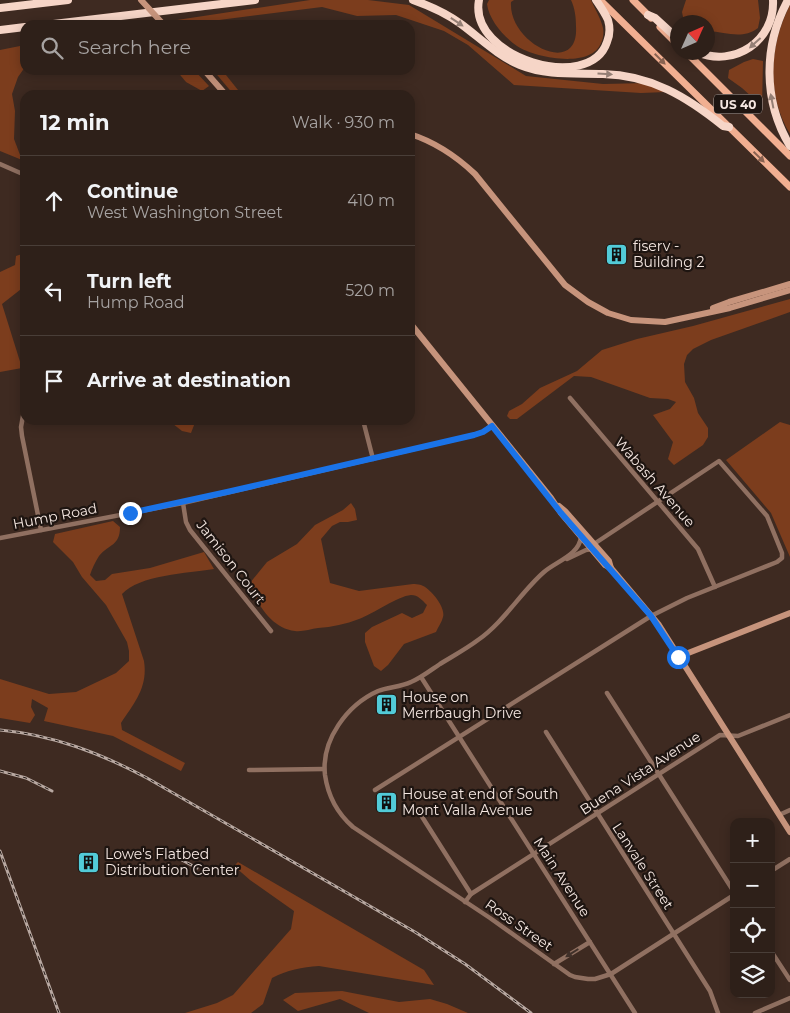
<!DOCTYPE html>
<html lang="en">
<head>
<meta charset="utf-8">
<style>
  :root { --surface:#2e2019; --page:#3a2d26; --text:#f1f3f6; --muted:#a7a3a2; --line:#493e38 }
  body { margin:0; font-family:Montserrat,sans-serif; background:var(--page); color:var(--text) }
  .controls { position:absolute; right:15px; bottom:15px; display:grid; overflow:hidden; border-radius:10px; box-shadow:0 2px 12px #0003 }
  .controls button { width:45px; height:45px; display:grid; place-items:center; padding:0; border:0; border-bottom:1px solid var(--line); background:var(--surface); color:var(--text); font:25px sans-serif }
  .compass { position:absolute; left:670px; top:15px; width:45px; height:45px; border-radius:50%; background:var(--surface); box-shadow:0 2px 12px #0003; rotate:45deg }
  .stop { position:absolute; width:15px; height:15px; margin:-11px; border:4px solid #1a73e8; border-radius:50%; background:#fff }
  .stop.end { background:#1a73e8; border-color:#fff; box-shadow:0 1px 5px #0008 }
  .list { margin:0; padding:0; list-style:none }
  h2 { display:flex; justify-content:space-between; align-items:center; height:65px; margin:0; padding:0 20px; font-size:21px }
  h2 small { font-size:16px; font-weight:400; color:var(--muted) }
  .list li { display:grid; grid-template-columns:32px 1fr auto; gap:15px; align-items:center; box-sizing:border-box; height:90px; padding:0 20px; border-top:1px solid var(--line) }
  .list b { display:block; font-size:19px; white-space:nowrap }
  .list p { margin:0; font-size:16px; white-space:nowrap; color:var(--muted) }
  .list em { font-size:16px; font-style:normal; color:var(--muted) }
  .icon { flex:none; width:28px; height:28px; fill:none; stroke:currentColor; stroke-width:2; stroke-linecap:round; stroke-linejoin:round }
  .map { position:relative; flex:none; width:790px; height:1013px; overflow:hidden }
  .search { position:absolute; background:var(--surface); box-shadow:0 2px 12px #0003; left:20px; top:20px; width:395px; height:55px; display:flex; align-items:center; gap:12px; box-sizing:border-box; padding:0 18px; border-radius:15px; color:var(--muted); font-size:19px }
  .panel { position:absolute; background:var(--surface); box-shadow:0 2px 12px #0003; left:20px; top:90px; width:395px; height:335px; border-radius:15px }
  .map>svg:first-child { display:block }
</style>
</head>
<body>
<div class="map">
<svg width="790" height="1013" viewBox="0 0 790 1013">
  <rect width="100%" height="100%" fill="#3e2a21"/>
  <g fill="#7c3d1d">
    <polygon points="310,0 368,0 409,5 526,76 603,84 649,83 666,92 641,93 514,85 468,45 444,31 396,15 357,16 322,7 219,20 209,25 180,25 177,20"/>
    <path d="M489,0h25l-3,2c-3,42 68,76 65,25 0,-10 -1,-18 -5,-27h20c4,9 10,19 12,28 1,5 0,11 -2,15 -10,26 -66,15 -84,3 -13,-9 -28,-26 -30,-42z"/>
    <path d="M686,0h72l2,18 -2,10c-16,12 -32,4 -50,3v-9h-24l-2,-10z"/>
    <path d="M790,5v129c-24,-40 -21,-88 0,-129z"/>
    <polygon points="25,45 25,67 18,77 12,94 15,111 14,139 22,160 0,151 0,50"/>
    <polygon points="753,59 763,61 762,106 742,88 728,78 729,70 744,62"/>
    <polygon points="176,70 194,70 209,86 202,91 186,82"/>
    <polygon points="213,70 222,70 242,95 234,95"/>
    <polygon points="25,253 25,286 2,304 22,368 0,372 0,272 15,265 16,256"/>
    <polygon points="790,299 790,312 711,340 693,349 687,355 684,364 685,382 694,398 698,413 708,428 708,437 703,445 674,465 668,459 673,442 653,415 670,409 676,402 668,399 650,398 591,377 574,376 517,419 510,419 507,416 509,411 522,404 540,388 577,371 602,350 637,339 693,326"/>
    <polygon points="168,420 196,420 191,433 182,431"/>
    <polygon points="780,422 790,425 790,557 771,513 726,460"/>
    <path d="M351,503l4,6 2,11 -9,2h-8l-8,4 -11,13 9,44 29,8 54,-7c2,0 5,0 8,1 9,3 25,22 22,32 -1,5 -5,10 -7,15l-32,12 -16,21 -7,6 -7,-5 -9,-24v-9l7,-6 30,-14 10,5 11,-5 4,-8c-5,-5 -9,-10 -16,-10 -13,1 -38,19 -52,24 -13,5 -27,8 -41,9 -7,1 -16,4 -23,3 -23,-2 -38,-27 -46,-47l18,-22 30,-18 18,-19 28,-15z"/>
    <path d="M113,521l7,6c0,19 -11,17 -21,29 -4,6 -7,13 -9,19l6,6 9,-1 7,-6 38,-6 54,-16 10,17c-26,4 -75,6 -92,25l22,67c4,26 -9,41 -23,62l1,7 63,33 -4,8 -68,-35 -69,-15 4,-13 -16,-9 -1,8 4,8 -5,8 -30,-5v-39l49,15 27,-2 40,-19 13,-12v-10l-2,-9 -21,-37 -24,-28 -9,-15 -20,-20 2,-8z"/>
    <path d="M238,862l186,108 10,15 -115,-19c-17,1 -32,4 -47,12l-9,26 -12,9h-66l32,-10 16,-8 58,-66 3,-18 -44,-31 -16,-14z"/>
    <polygon points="342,991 399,1002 430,999 447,1004 468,1013 369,1013 340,999 298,1011 283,1000 295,993"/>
  </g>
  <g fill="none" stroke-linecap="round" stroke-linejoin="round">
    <g stroke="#907061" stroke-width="4.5">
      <polyline points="0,164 25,175"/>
      <polyline points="570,398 698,549 715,587"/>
      <polyline points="23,416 21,427 22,436 41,530"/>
      <polyline points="363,420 373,459"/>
      <polyline points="183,503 186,522 190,530 271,631"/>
      <path d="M581,537c-2,18 -24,24 -37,35 -23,20 -40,50 -66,68 -12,9 -25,16 -38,24 -9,6 -19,14 -29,18 -10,5 -22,5 -33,9 -31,14 -57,49 -53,84 3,21 13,39 28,52l137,91 80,57 5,2 13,2h7l16,-5 123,-79"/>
      <polyline points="0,538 183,503 474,435 483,432 492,425"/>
      <polyline points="567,559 586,550 592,549"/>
      <polyline points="421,677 635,1013"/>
      <polyline points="607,693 734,892"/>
      <polyline points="546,732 710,991 718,1013"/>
      <polyline points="249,770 324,769"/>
      <polyline points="375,790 651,616 687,598 777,562 782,558 782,553 767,516 719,461 594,544"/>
      <polyline points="419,812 471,894"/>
      <polyline points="779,815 790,810"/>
      <polyline points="771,871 790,859"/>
      <polyline points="465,902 471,894 720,735 738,736 790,715"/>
      <polyline points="771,951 790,980"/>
      <polyline points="554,964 590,942"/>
      <polyline points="755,1013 790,998"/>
    </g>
    <g stroke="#c7947c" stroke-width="6">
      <polyline points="204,70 226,95"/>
      <path d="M410,134c25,8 46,22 65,40l90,111 23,17 20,11 23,7 34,2 65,-14 60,-18"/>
      <polyline points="713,308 729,302 790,284"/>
      <polyline points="410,323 551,498 561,513 605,565 611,568 659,625 790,832"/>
      <polyline points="559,506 565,511 609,561 611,568"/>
      <polyline points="678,657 790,613"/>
    </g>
    <g stroke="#f1af91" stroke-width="7">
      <polyline points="600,0 790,187"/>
      <polyline points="633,0 651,18"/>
      <polyline points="660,27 678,45"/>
      <polyline points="686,52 790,156"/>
    </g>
    <g stroke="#f6d5c7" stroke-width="8">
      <path d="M413,0c17,6 33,13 48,24 19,14 37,32 59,41 27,11 55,8 83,9 48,1 84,23 120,52l6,1"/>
      <path d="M479,0c-11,58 111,94 128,42 3,-7 3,-15 1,-22 -3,-7 -8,-14 -12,-20"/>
      <path d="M788,0c-25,46 -25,101 2,146"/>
      <polyline points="0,8 68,0"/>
      <polyline points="648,15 655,18 678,39"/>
      <polyline points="45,25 255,0"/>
      <polyline points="0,30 25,27"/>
      <path d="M697,52c37,16 78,-11 76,-52"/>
    </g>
    <defs>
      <g id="rail">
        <path d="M0,730c53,5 100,23 147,48l268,154 50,32 66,49"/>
        <polyline points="0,771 26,778 52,791"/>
        <polyline points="159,848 197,868"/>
        <polyline points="0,851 59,1013"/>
      </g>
    </defs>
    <use href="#rail" stroke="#b8a8a1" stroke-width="3"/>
    <use href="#rail" stroke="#1e1511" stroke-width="1" stroke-dasharray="4" stroke-linecap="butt"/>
    <polyline stroke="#c7947c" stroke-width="6" points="141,0 164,25"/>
  </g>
  <defs><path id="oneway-solid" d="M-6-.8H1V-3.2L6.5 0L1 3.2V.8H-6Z" transform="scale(1.25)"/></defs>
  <g fill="#957f75">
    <use href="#oneway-solid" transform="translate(457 22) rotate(34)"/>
    <use href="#oneway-solid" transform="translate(755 43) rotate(138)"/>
    <use href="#oneway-solid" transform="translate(605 74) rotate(3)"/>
    <use href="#oneway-solid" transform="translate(772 101) rotate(-101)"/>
  </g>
  <g fill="#886251">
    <use href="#oneway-solid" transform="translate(660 59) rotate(45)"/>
    <use href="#oneway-solid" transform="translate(759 157) rotate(44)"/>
  </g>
  <use fill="#403029" href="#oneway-solid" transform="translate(572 953) rotate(148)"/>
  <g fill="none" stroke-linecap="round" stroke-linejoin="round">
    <polyline stroke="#1a73e8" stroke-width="6" points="130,513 227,492 474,435 483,432 492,426 561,513 651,616 678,657"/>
  </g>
  <defs>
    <symbol id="building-square" viewBox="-11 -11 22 22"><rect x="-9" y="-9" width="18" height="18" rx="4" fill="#52cbd8" stroke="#1e1511"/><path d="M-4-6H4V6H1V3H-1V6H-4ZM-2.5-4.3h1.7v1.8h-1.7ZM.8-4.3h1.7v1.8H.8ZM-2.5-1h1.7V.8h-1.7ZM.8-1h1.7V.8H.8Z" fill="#111"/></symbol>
  </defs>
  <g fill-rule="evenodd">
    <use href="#building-square" x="604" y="242" width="25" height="25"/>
    <use href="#building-square" x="374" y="692" width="25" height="25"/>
    <use href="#building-square" x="374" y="790" width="25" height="25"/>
    <use href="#building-square" x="76" y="850" width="25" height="25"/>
  </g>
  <g text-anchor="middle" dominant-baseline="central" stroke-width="4.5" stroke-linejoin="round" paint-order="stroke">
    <rect fill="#1e1511" stroke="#b4a8a3" stroke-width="1" x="714" y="94.5" width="48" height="19" rx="4"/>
    <g font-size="12" font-weight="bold" fill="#f5e7e1">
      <text x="738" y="104">US 40</text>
    </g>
    <g font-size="14" fill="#f5e7e1" stroke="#1e1511" text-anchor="start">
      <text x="633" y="246">fiserv -<tspan x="633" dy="16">Building 2</tspan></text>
      <text x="402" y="697">House on<tspan x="402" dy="16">Merrbaugh Drive</tspan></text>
      <text x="402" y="794">House at end of South<tspan x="402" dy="16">Mont Valla Avenue</tspan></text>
      <text x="105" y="854">Lowe's Flatbed<tspan x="105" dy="16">Distribution Center</tspan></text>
    </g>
    <g font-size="14" fill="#f5e7e1" stroke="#1e1511">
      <text transform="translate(655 482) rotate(49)">Wabash Avenue</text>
      <text transform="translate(55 516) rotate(-11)">Hump Road</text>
      <text transform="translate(231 562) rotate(52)">Jamison Court</text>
      <text transform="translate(640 773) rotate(-33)">Buena Vista Avenue</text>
      <text transform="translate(643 866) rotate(57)">Lanvale Street</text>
      <text transform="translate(562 877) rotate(57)">Main Avenue</text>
      <text transform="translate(519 925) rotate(35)">Ross Street</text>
    </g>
  </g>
</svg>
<div class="controls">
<button>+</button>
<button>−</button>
<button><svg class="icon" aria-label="locate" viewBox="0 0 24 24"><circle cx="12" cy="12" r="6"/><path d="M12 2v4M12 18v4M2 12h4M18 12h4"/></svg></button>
<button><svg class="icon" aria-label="layers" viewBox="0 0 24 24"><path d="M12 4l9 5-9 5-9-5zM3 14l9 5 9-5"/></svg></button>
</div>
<svg class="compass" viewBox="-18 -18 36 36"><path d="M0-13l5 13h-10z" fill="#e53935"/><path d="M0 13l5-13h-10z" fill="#a7a3a2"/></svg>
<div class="stop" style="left:678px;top:657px"></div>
<div class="stop end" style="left:130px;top:513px"></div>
<div class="search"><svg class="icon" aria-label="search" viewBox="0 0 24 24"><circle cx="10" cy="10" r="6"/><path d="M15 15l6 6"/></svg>Search here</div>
<section class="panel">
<h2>12 min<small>Walk · 930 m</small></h2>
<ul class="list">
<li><svg class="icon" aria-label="ahead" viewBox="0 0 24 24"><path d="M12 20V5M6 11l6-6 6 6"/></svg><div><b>Continue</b><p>West Washington Street</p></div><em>410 m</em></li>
<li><svg class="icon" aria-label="left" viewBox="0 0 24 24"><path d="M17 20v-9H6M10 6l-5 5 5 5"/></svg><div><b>Turn left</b><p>Hump Road</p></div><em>520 m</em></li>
<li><svg class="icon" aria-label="arrive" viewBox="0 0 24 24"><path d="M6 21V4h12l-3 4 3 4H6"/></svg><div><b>Arrive at destination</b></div></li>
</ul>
</section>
</div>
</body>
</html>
